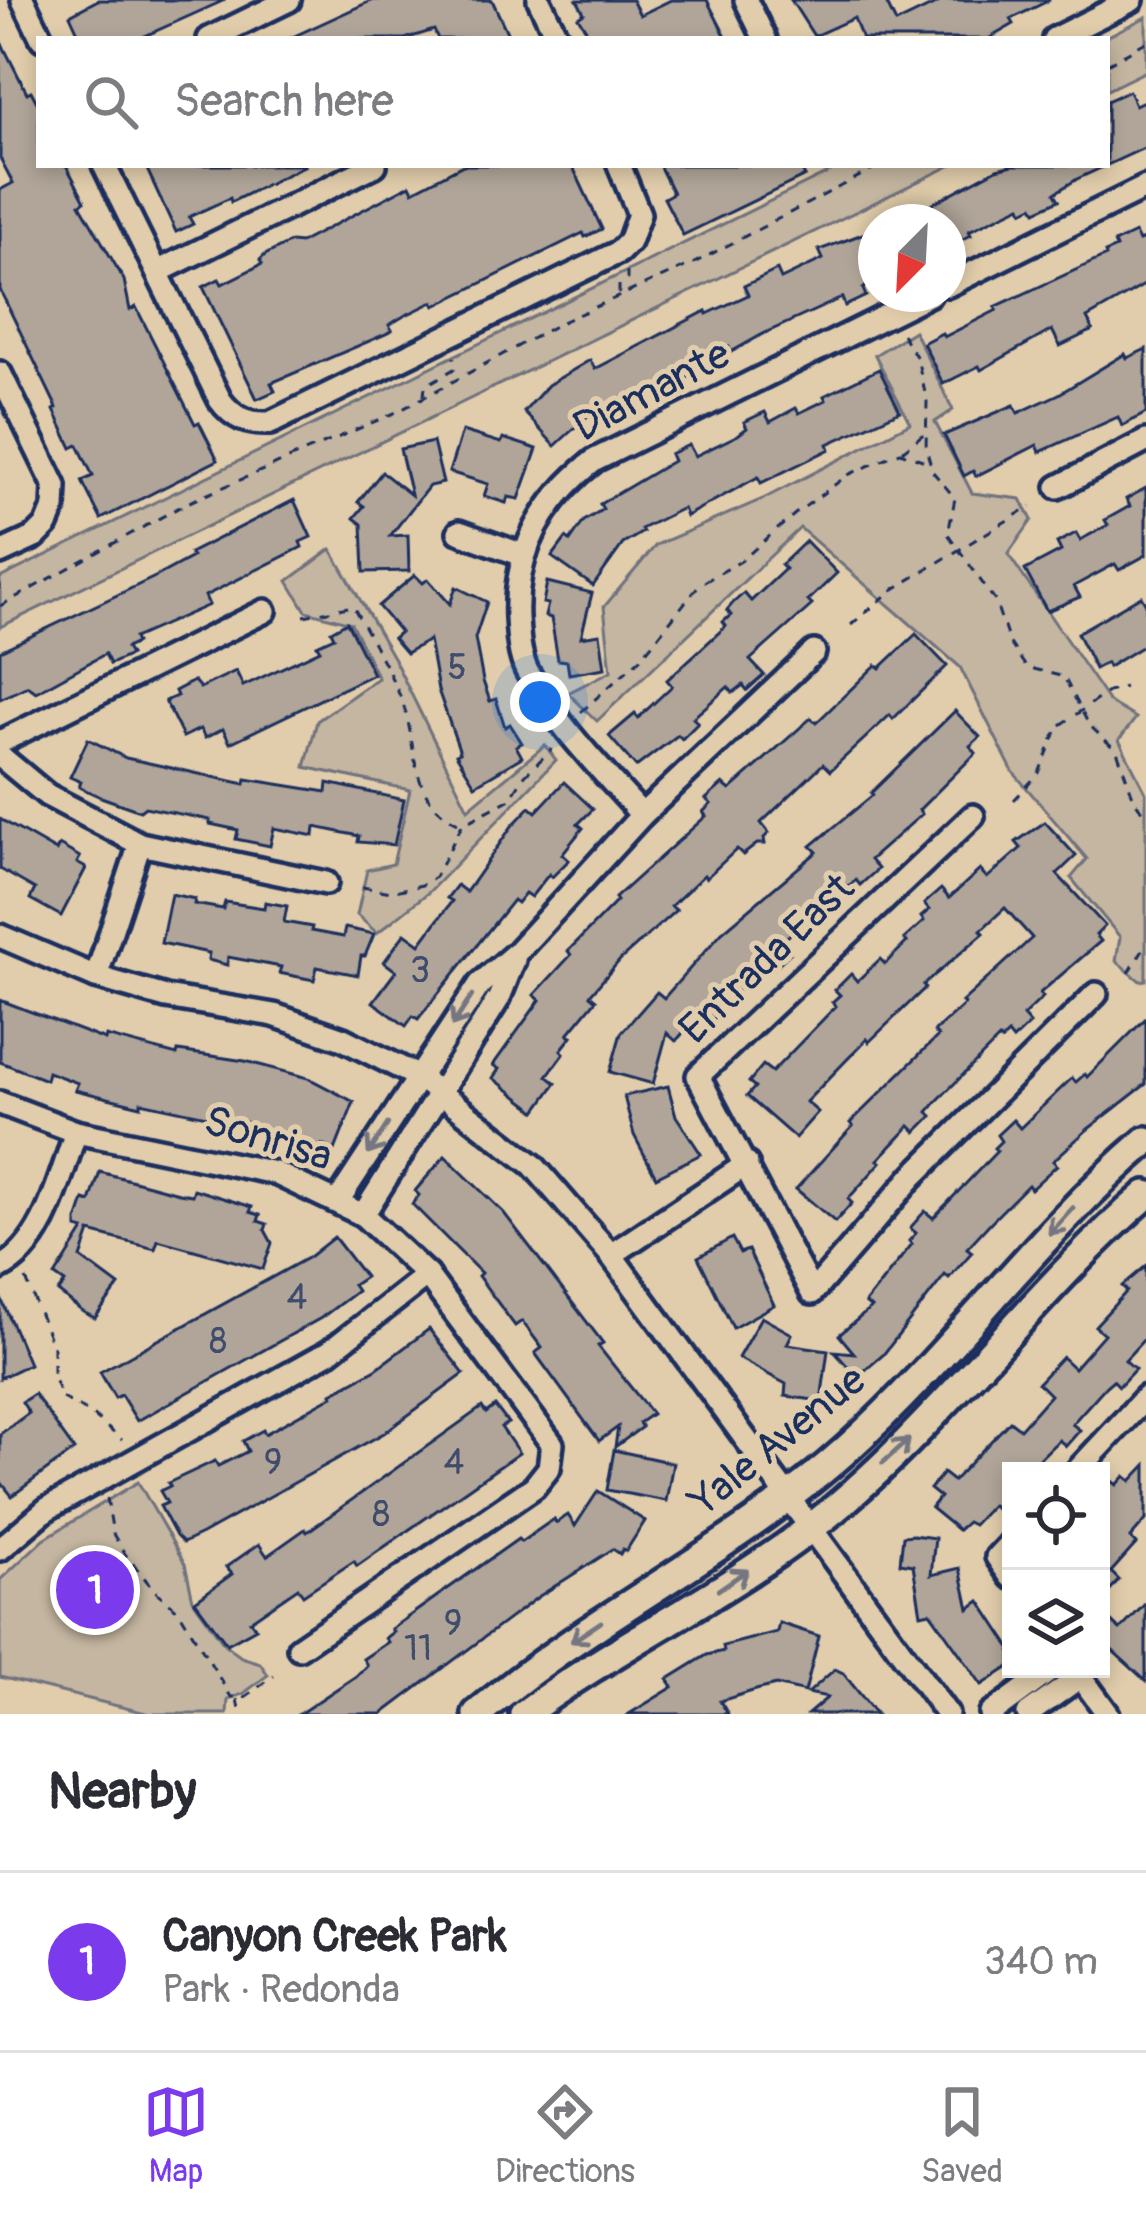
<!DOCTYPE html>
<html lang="en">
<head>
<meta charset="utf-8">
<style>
  :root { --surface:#fff; --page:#f2f2f3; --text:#2b2b33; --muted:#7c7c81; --line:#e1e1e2; --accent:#7c3aed }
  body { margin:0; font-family:Pangolin,sans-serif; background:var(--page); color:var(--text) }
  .controls { position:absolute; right:36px; bottom:36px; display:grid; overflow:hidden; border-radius:0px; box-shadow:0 6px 18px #0003 }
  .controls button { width:108px; height:108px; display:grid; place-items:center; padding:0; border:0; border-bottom:3px solid var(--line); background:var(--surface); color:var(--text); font:60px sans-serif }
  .compass { position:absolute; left:858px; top:204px; width:108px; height:108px; border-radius:50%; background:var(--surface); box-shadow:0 6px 18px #0003; rotate:204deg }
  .you { position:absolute; left:540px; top:702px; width:42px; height:42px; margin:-30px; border:9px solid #fff; border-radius:50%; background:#1a73e8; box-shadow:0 0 0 18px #1a73e833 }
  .badge { display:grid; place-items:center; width:78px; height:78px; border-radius:50%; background:var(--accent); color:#fff; font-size:39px; font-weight:700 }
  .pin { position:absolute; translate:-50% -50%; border:6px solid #fff; box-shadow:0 3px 12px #0006 }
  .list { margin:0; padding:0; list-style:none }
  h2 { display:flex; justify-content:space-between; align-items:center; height:156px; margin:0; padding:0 48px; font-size:51px }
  h2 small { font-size:39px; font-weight:400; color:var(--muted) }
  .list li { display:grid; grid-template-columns:78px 1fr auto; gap:36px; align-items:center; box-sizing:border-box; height:180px; padding:0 48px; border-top:3px solid var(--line) }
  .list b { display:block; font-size:45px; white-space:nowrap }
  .list p { margin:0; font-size:39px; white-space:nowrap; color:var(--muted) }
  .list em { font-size:39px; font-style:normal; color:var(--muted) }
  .icon { flex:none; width:66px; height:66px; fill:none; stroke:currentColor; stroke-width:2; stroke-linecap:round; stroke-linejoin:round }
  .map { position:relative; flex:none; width:1146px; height:1714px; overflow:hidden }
  .search { position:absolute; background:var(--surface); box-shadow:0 6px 18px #0003; left:36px; right:36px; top:36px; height:132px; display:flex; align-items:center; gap:30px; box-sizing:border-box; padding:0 42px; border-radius:0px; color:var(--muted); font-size:45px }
  .sheet { height:336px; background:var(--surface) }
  nav { display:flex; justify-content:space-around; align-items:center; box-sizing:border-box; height:168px; border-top:3px solid var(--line); background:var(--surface); font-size:33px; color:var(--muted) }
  nav a { display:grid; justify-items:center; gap:6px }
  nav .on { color:var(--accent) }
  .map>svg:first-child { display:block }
</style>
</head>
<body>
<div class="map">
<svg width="1146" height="1714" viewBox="0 0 1146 1714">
  <rect width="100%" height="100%" fill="#e1cdab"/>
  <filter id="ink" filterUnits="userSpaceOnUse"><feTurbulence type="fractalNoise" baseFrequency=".00833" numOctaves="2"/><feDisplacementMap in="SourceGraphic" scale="24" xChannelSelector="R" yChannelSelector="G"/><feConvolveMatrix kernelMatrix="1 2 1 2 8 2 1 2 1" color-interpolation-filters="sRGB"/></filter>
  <g filter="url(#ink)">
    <g fill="#c4b6a0" stroke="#70727f" stroke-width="3">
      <polygon points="1146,17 1146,71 1107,90 1107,39 1102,39"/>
      <polygon points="844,165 952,165 0,627 0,578"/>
      <polygon points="914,331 953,410 935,422 972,493 1021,499 1032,520 1008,554 1109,702 1136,718 1119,740 1146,793 1146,980 1140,981 1116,961 1120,937 1071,878 1087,859 1013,772 960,667 800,528 597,721 568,693 611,671 604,607 656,545 763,499 910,423 875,355"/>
      <polygon points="331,549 394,659 468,809 545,745 556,760 429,892 377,933 357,915 367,870 393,864 410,790 305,767 317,721 378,678 351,623 306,611 288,581"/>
      <polygon points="138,1482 185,1564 193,1600 225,1645 241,1657 260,1663 268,1675 243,1694 228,1699 227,1714 150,1714 0,1677 0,1580 44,1539"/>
    </g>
    <g fill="#b0a598" stroke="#1b2f5e" stroke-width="3">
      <polygon points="98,0 225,0 138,39 81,39 70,15"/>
      <polygon points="373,0 492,0 510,39 438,39 434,30 405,39 288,39"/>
      <polygon points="577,0 632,0 640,15 671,0 707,0 727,39 592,39 578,17 584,13"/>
      <polygon points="791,0 885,0 896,23 944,0 1050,0 1011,19 1014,24 988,39 862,39 854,18 814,36"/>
      <polygon points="0,40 27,93 31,91 39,106 39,165 66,165 85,201 80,204 124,280 130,310 136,307 195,424 199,422 218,460 101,519 82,481 93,476 78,445 72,448 54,410 57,408 0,290 0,190 13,183 0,158"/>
      <polygon points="1129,91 1135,105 1146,100 1146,147 1077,179 1055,193 1059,200 1036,211 1033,206 1023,211 1021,206 969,231 971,235 948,246 948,222 898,222 997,169 1013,165 1107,165 1107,101"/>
      <polygon points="145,165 306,165 231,202 230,198 189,217 193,224 176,232"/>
      <polygon points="463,165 572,165 602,229 585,237 583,233 435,306 433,302 404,316 389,325 392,330 386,334 271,383 275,391 257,399 203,287 219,279 222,284 262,264 260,260 265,255 291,242 300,243 410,185 413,191"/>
      <polygon points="659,165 799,165 805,176 683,235 664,198 673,193"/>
      <polygon points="876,229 876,278 863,289 866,296 845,306 842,298 763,334 731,352 729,347 690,367 693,375 670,386 669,383 622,406 620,402 596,416 593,411 555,446 524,412 548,385 590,360 595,369 706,311 707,314 748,295 744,286 777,270 781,279 823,259 819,250"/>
      <polygon points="1135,233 1139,241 1146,238 1146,284 1087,318 1093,330 1060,346 1052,330 981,370 979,366 943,384 923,343 942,333 944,337 997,310 995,307 1106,256 1105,253 1116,248 1114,243"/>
      <polygon points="1146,349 1146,413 1122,426 1118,417 1040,452 1037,445 976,476 973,471 964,476 944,435 1014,405 1018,413 1059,394 1125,354 1127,358"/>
      <polygon points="879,369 900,411 828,444 830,449 761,483 758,477 686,516 683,508 641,529 643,532 623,544 593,586 552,557 566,538 570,541 584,521 603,509 600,504 673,461 670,454 689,445 695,456 738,435 747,428 744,422 765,412 770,422 796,408 799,413 826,400 824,396"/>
      <polygon points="462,431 501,443 503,438 537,449 519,499 508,497 506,503 484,496 488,484 449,472"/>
      <polygon points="433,442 443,483 429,486 390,536 408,535 409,571 364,572 362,524 354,518 364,506 358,502 382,472 411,495 400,449"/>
      <polygon points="1146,488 1146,555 1119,570 1115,564 1074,586 1080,597 1047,611 1025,570 1061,551 1057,543 1076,533 1080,540 1108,525 1105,520 1130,506 1126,499"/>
      <polygon points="294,500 311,537 300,542 302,547 205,596 209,605 134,638 136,643 126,648 130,655 110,664 105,654 36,692 28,686 0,699 0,651 155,577 192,557 190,553"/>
      <polygon points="806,541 837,573 808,601 812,605 750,660 764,675 747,690 743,685 733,693 728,687 693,718 698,723 682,739 678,735 636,767 609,736 635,714 638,718 672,686 667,680 726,626 723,622 731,615 727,610 733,603 744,593 751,601 785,569 781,565"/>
      <polygon points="415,575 423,583 428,579 450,604 456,587 487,602 475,638 483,681 490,701 496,699 505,727 510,724 522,743 516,746 522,757 475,785 456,754 460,752 438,690 429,640 406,653 393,638 400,632 378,606"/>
      <polygon points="547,582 592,593 581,637 600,634 605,668 569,674 567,661 558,660 551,618 545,616 548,604 543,603"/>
      <polygon points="1141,596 1146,604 1146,644 1108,667 1106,663 1095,669 1077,633"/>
      <polygon points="347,622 373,674 230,743 223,729 205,738 200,729 183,737 165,701 177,696 175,691 194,681 200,688 236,671 243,686 320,650 317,645 334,637 331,631"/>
      <polygon points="916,634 947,666 893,719 890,715 830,771 823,764 761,823 769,833 764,838 765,844 757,844 743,855 737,849 706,878 704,875 671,906 676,910 620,960 590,995 596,1000 568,1034 572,1036 561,1050 564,1053 547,1076 556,1083 536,1111 493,1078 499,1069 493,1065 540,1000 534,995 571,955 568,951 617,901 615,898 706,816 703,812 711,804 706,799 723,784 730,790 811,718 816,723 876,665 880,668"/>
      <polygon points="955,711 980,737 970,746 976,753 919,810 922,814 870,860 878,869 860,885 856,880 826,904 823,902 781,943 790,953 774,968 769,963 761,972 757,968 705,1029 694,1020 676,1041 667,1033 653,1084 610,1072 621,1033 657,992 664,998 722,932 817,852 811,846 873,795 871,793"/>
      <polygon points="88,739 126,758 245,784 246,779 327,792 328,783 404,800 394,845 358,842 359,836 315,827 314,836 274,828 270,846 236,839 238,830 210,824 210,820 145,807 140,811 101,797 79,787 81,782 70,777"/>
      <polygon points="564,782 593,809 578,824 583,828 562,854 569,860 552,877 549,874 531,897 525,893 517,903 513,900 418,1019 413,1016 406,1026 373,1002 396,971 384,962 405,933 420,944 452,901 447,898 457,885 466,892 512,826 530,807 536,812"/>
      <polygon points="0,819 56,851 59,845 80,857 77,863 86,868 61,916 30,899 35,889 0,869"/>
      <polygon points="1045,822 1076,856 1057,874 1105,926 1096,935 1101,941 1040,993 1043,997 1023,1016 1030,1024 1013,1040 1008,1034 1001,1041 999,1039 937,1101 928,1112 932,1116 916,1132 910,1126 878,1160 881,1162 848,1199 852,1203 835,1222 796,1189 853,1126 850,1123 938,1036 934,1032 965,1004 962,1002 1032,938 1005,908 981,930 984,933 923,985 925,988 869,1042 867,1039 806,1102 818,1112 795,1138 747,1096 755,1087 749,1082 763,1065 772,1072 836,1006 832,1002 840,995 835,990 851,974 857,981 880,959 885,964 907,942 904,939 924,921 921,917 929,910 924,904 941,889 949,898 980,870 987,878 1021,848 1016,842"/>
      <polygon points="171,894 195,899 194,904 223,909 225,902 264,908 265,902 287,906 284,922 312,927 311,931 343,937 345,928 374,934 365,956 361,956 358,975 317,967 314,980 279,973 281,967 228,957 227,965 208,960 209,953 161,943"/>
      <polygon points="0,1000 105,1040 106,1036 177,1055 178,1051 245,1061 308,1078 354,1102 335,1150 322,1145 321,1149 239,1120 239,1123 141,1102 141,1106 75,1090 78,1083 48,1072 46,1080 0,1062"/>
      <polygon points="1146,1018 1146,1084 1087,1130 1053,1161 1057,1165 1031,1189 1028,1185 991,1222 967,1248 972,1252 949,1278 945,1275 883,1355 857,1377 834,1351 854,1353 839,1335 871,1308 865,1303 912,1244 909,1241 916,1233 910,1228 925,1211 933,1218 997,1151 994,1148 1001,1141 997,1135 1013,1120 1020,1128 1072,1078 1076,1082 1085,1074 1087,1077"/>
      <polygon points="668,1086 676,1116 701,1154 656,1177 634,1135 624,1096"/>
      <polygon points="445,1156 504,1213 603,1343 598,1346 652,1414 639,1423 642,1427 615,1447 618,1427 599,1441 535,1353 542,1348 522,1321 515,1326 478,1276 481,1273 412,1204 419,1195 415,1191"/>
      <polygon points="100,1172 179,1193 192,1195 194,1189 252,1207 250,1212 260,1215 258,1221 267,1224 265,1230 272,1243 263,1269 158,1240 155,1249 90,1232 81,1258 119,1286 95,1318 83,1312 58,1292 65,1283 55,1276 84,1230 77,1228 77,1221 84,1200 90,1202"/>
      <polygon points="334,1237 365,1277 353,1285 357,1291 321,1318 137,1421 121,1395 115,1398 100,1372 309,1257"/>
      <polygon points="732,1238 740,1253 748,1250 774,1305 733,1328 698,1257"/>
      <polygon points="1146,1266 1146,1337 1125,1360 1135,1369 1119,1386 1113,1380 1106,1386 1072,1424 1080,1430 1066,1446 1059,1440 1030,1468 1025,1464 1019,1471 1011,1471 1011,1499 1000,1512 992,1505 973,1525 967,1522 958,1530 931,1508 940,1497 930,1489 943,1473 953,1481 1010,1421 1020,1429 1050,1395 1038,1383 1062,1357 1074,1368 1104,1334 1095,1326 1127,1291 1122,1286"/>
      <polygon points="0,1296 29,1364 0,1378"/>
      <polygon points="761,1317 792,1334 787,1344 828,1350 821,1401 785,1396 786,1384 738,1358"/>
      <polygon points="429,1329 464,1374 384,1433 202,1534 183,1543 176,1536 160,1506 167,1503 160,1491 170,1486 168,1483 215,1461 218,1466 248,1451 243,1441 263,1430 265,1434 333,1396 332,1393 376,1369"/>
      <polygon points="34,1394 74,1450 12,1496 0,1481 0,1434 29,1413 22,1402"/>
      <polygon points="495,1406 508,1423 501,1427 519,1453 357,1566 354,1561 303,1595 298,1588 250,1621 256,1628 227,1644 195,1601 232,1574 226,1567 259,1544 267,1556 305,1529 307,1532 482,1407 486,1413"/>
      <polygon points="614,1450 673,1463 666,1501 607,1490"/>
      <polygon points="1146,1465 1146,1520 1130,1538 1136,1544 1111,1572 1119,1580 1101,1600 1101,1493 1112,1481 1117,1485 1125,1476 1131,1481"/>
      <polygon points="598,1491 645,1521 626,1551 623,1549 620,1554 613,1549 538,1597 382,1714 299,1714 356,1676 367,1665 363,1659 388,1642 385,1638 393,1632 391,1629 518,1539 521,1542 554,1519 556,1523 568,1515 575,1526"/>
      <polygon points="913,1535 935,1538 931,1575 960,1568 969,1609 980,1601 1011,1648 1011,1666 982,1685 930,1612 921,1614 913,1565 900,1563 903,1536"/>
      <polygon points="1146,1603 1146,1681 1101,1640 1101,1612 1120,1630"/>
      <polygon points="779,1623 819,1636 805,1692 776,1685 756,1690 720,1701 728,1714 629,1714 673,1687 668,1679 707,1655 724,1651 723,1646 777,1632"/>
      <polygon points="835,1669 843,1673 876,1714 808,1714 828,1697 808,1693"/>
    </g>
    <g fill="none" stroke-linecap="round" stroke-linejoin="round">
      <defs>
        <g id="minor">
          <polyline points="23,0 42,39"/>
          <polyline points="539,0 558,39"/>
          <polyline points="746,0 765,39"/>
          <polyline points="209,39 289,0"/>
          <polyline points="1054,39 1132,0"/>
          <path d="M104,165l116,235c13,18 27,24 50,23l349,-171 10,-10 10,-28 -20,-49"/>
          <polyline points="157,272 375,165"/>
          <polyline points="948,285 1146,187"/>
          <polyline points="0,373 55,486 54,508 47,525 35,537 0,553"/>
          <polyline points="1058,487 1146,441"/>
          <polyline points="459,532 523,555"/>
          <polyline points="0,742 265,611"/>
          <polyline points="0,756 47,795 140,844 326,883"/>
          <path d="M642,815c-41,-46 -85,-89 -115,-144 -8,-16 -9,-36 -10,-53 -3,-66 26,-118 78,-158l335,-166"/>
          <polyline points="973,816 698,1076 812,1293 913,1176 1096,994"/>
          <polyline points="0,936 96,977 166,997 274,1015 343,1039 419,1077 533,1165 611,1255 947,1714"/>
          <polyline points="96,977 140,844"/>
          <polyline points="0,1103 76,1132 275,1173 363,1215 427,1275 552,1444 549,1468 534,1487 299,1648"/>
          <polyline points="338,1201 480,984 516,953 642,815 814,652"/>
          <polyline points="363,1215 499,998 514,960"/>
          <polyline points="611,1255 747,1164"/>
          <path d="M0,1268c45,-22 60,-92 76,-136"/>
          <polyline points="1077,1471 1146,1397"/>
          <polyline points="1011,1542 997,1557 1011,1577"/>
          <polyline points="0,1549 47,1509 329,1352 427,1275"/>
          <polyline points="1075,1669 1108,1714"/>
          <polyline points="991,1714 1052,1669"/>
          <polyline points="1028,1714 1080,1677"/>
        </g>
        <g id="major">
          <path d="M477,1714c116,-99 258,-164 371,-266 106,-95 189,-214 298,-307"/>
          <path d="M524,1714c91,-67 195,-116 284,-184 127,-97 218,-231 338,-335"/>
        </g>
      </defs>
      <use href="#minor" stroke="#1b2f5e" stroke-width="30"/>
      <use href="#major" stroke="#1b2f5e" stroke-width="36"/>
      <g stroke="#1b2f5e" stroke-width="3" stroke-dasharray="9 9" stroke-linecap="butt">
        <polyline points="1107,64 1146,42"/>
        <polyline points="619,294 619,285 627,279 627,272"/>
        <polyline points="902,334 917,358 927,401 926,449 933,472 955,498 948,534 995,601 1009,642 1026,667 1064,677 1089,725 1117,751 1134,799 1146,817"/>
        <polyline points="424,396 425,386 454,369 454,357"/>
        <polyline points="902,451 926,432"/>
        <polyline points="0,583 0,589"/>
        <polyline points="0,606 187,503 399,411 564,321 696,262 881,165"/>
        <path d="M304,616l49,-10c16,31 36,63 49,95 18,49 3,97 60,124"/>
        <polyline points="851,625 891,591 1031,506"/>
        <polyline points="581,712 640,659 699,585 741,561 795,514 848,475 900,452 928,462"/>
        <polyline points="1014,800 1039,773 1058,727 1108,692 1125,687"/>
        <polyline points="362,887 391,892 422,885 435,877 462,825 510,799 525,775 552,749"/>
        <polyline points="1129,973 1146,944"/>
        <polyline points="26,1279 53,1347 53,1377 62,1398 90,1413 122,1440"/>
        <polyline points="107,1498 113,1534 125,1554 155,1591 179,1611 231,1697 245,1697 274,1676"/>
        <polyline points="237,1699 240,1714"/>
      </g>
      <use href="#minor" stroke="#e1cdab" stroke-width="21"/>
      <use href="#major" stroke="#e1cdab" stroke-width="27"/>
    </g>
    <defs><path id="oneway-shaft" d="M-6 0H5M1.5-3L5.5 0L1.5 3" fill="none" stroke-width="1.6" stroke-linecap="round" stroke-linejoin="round" transform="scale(3)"/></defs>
    <g stroke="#747681">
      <use href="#oneway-shaft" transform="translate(462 1011) rotate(123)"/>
      <use href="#oneway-shaft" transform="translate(378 1139) rotate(123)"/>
      <use href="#oneway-shaft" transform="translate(1061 1221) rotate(132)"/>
      <use href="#oneway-shaft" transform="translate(896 1451) rotate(-42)"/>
      <use href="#oneway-shaft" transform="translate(733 1580) rotate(-34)"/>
      <use href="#oneway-shaft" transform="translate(586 1632) rotate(146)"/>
    </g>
  </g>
  <g text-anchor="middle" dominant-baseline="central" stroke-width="10" stroke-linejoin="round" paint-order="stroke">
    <g font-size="36" fill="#404c6c">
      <text x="457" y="667">5</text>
      <text x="420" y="970">3</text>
      <text x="297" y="1297">4</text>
      <text x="218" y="1341">8</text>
      <text x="273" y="1462">9</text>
      <text x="454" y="1462">4</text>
      <text x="381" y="1514">8</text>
      <text x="453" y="1623">9</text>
      <text x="418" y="1648">11</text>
    </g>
    <g font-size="42" fill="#1b2f5e" stroke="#e1cdab">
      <text transform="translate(652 391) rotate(-28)">Diamante</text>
      <text transform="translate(767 959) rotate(-44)">Entrada East</text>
      <text transform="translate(268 1139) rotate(17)">Sonrisa</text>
      <text transform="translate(778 1441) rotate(-39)">Yale Avenue</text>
    </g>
  </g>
</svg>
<div class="controls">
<button><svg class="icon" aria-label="locate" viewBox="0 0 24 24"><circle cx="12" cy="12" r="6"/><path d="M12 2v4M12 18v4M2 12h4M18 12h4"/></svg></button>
<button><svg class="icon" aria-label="layers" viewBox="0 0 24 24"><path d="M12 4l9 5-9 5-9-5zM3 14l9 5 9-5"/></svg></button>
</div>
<svg class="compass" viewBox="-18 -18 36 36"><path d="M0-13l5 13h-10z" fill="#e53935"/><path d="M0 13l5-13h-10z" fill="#7c7c81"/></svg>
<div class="you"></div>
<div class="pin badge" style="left:95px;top:1590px">1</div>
<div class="search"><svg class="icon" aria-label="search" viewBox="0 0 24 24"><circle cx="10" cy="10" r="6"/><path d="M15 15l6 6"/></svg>Search here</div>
</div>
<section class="sheet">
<h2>Nearby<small></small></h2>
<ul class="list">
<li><span class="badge">1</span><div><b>Canyon Creek Park</b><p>Park · Redonda</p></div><em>340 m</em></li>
</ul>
</section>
<nav>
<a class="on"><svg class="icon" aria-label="map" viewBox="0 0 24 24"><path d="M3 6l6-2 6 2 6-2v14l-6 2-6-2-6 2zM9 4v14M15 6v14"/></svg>Map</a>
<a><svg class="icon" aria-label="directions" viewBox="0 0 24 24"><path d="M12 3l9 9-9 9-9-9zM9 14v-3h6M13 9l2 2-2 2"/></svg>Directions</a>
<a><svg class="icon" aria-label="saved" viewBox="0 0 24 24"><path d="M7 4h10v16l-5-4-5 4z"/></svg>Saved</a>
</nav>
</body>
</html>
